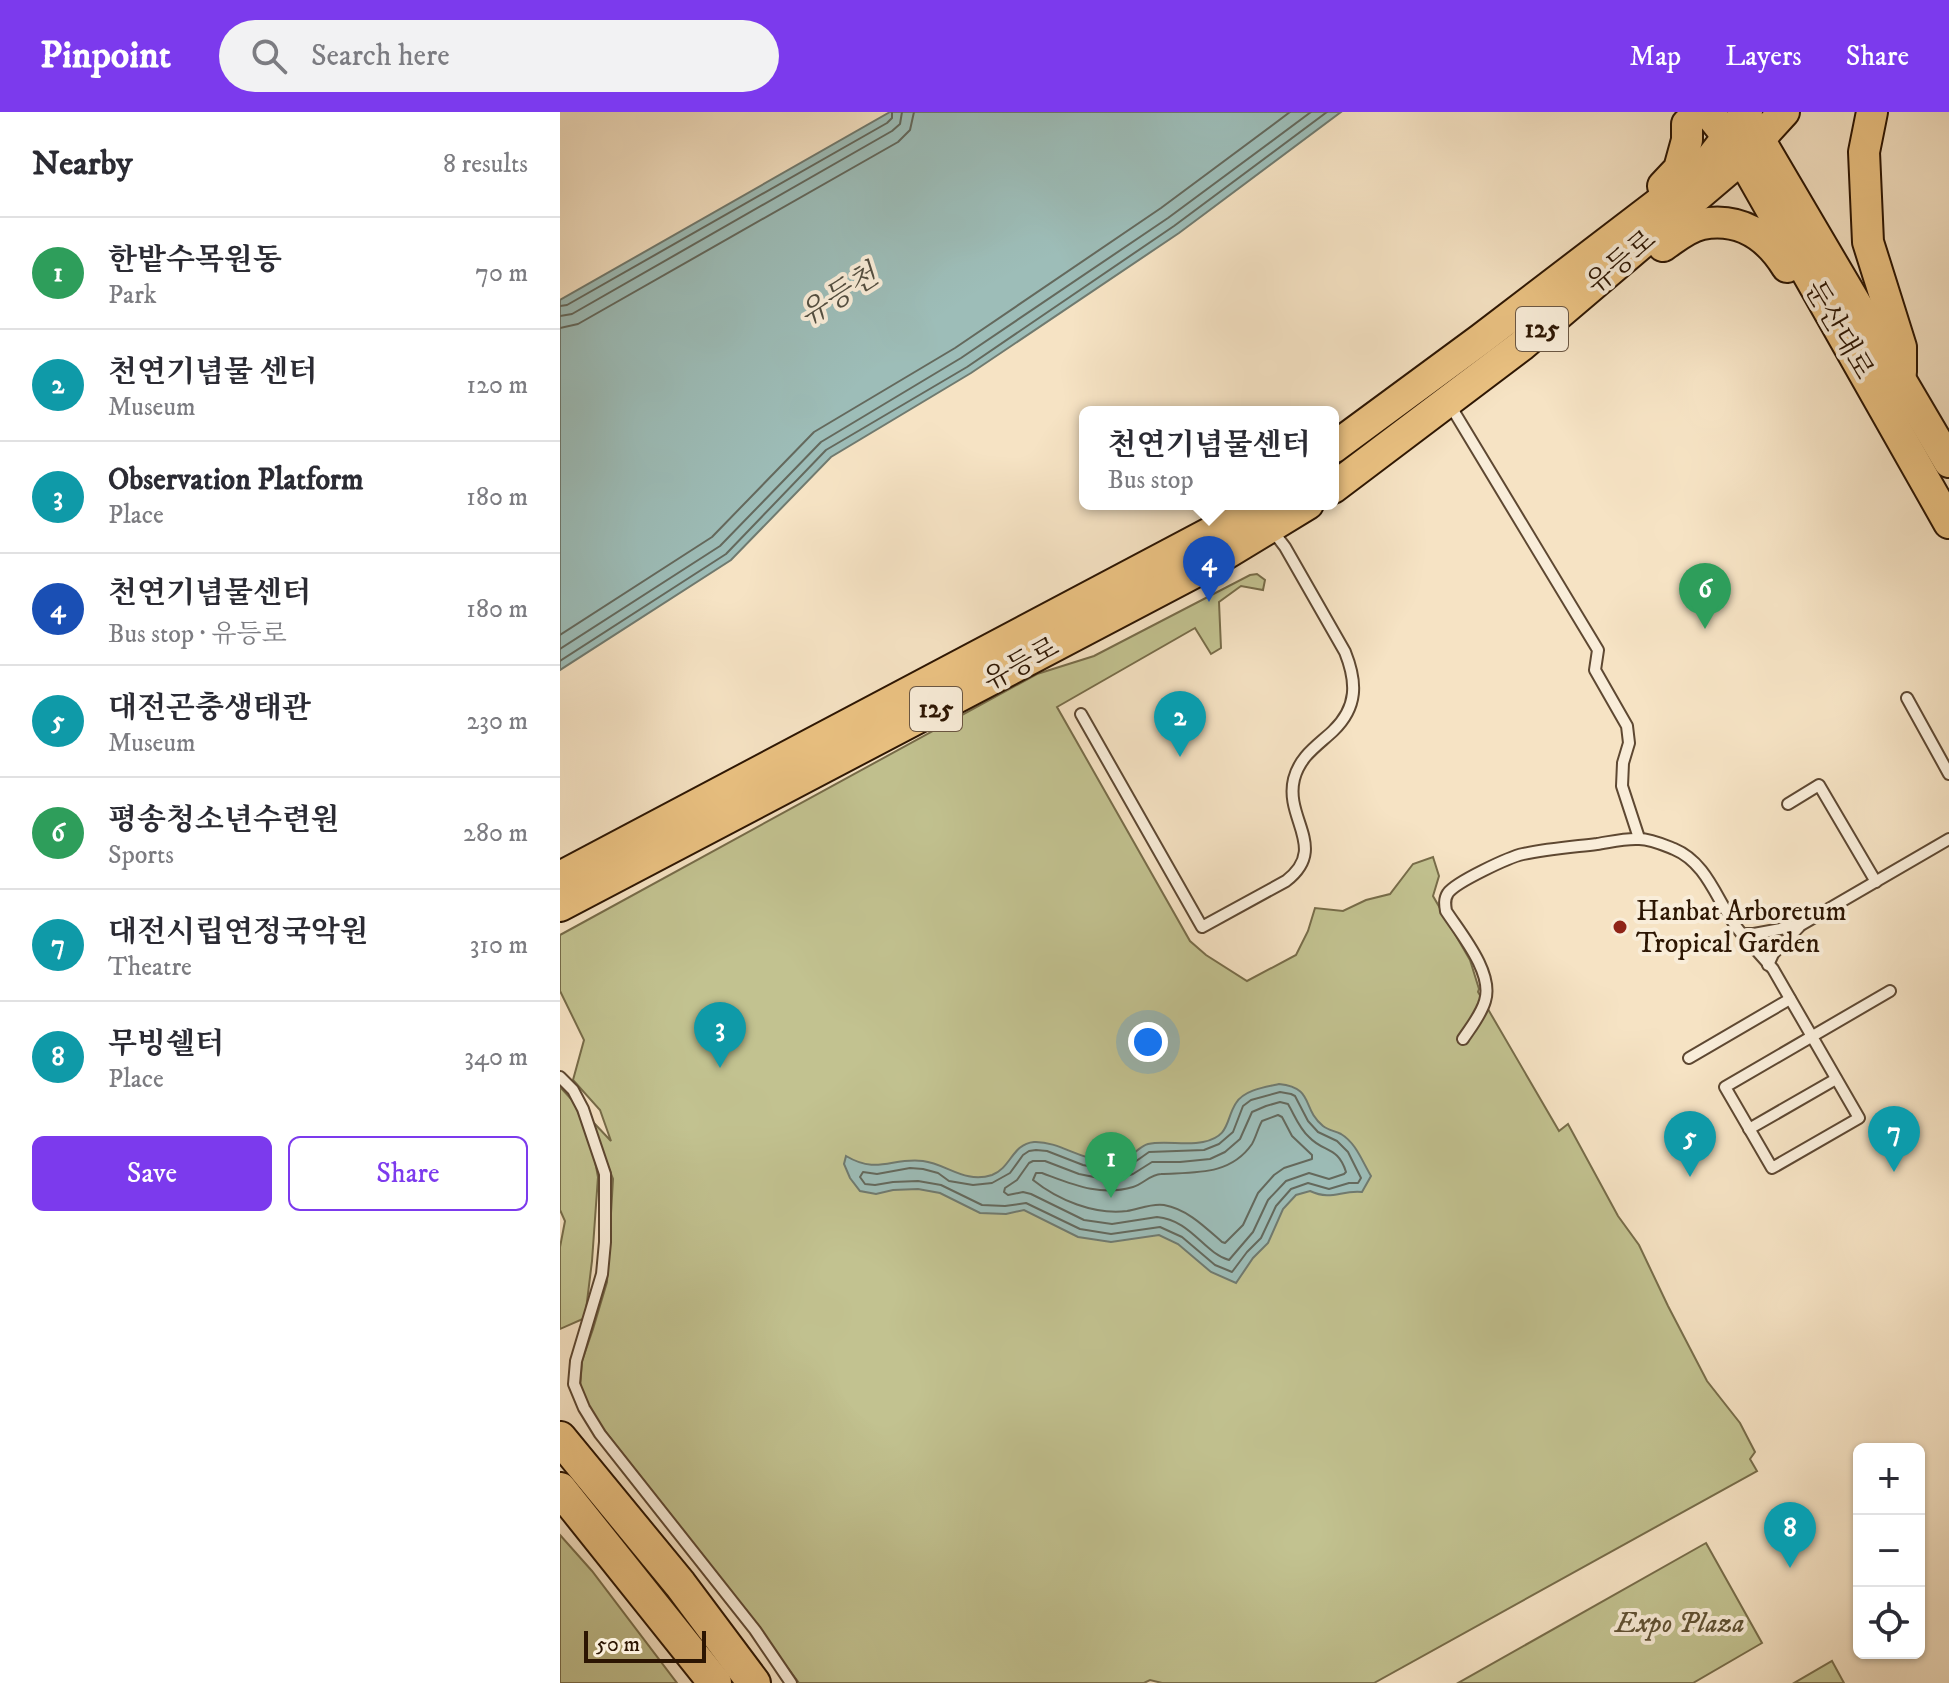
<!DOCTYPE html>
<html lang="en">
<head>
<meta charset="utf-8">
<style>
  :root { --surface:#fff; --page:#f2f2f3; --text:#2b2b33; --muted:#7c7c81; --line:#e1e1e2; --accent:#7c3aed }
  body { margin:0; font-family:"IM FELL DW Pica","Noto Serif KR",serif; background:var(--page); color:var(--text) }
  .controls { position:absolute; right:24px; bottom:24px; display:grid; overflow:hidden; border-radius:12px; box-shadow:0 2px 6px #0004 }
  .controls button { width:72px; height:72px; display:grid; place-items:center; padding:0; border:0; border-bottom:2px solid var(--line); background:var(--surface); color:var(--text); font:40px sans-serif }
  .scale { position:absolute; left:24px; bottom:20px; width:122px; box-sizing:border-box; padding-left:8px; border:4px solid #2c1502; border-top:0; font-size:22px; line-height:28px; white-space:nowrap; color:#2c1502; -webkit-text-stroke:6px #f9edd9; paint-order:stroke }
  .you { position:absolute; left:588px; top:930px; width:28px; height:28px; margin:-20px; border:6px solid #fff; border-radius:50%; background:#1a73e8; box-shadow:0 0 0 12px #1a73e833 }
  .badge { display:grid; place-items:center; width:52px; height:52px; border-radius:50%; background:var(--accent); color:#fff; font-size:26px; font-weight:700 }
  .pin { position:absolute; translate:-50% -66px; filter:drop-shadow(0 2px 4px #0008) }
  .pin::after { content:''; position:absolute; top:42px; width:28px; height:24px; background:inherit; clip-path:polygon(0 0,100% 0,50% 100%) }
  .popup { position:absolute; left:519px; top:294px; width:260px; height:104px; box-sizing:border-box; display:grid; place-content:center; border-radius:12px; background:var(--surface); filter:drop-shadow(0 2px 6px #0005); font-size:26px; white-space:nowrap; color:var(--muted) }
  .popup b { font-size:30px; color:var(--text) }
  .popup::after { content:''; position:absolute; left:50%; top:100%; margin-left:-16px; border:16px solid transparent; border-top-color:var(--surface) }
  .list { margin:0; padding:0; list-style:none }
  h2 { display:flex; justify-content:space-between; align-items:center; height:104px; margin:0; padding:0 32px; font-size:34px }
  h2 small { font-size:26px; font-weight:400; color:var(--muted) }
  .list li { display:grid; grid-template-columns:52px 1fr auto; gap:24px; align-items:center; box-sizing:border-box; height:112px; padding:0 32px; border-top:2px solid var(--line) }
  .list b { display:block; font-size:30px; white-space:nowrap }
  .list p { margin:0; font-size:26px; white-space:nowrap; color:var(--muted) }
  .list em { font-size:26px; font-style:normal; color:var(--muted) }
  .actions { display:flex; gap:16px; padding:24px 32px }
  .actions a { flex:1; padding:18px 0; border:2px solid var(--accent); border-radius:12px; text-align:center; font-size:28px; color:var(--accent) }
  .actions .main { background:var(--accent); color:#fff }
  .icon { flex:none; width:44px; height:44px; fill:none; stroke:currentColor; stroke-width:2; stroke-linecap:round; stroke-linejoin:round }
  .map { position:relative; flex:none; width:1389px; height:1571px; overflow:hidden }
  header { display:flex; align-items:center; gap:48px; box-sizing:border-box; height:112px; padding:0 40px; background:var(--accent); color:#fff }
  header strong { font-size:38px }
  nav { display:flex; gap:44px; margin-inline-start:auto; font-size:28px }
  .search { width:560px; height:72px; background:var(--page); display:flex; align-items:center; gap:20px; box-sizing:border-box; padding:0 28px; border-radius:44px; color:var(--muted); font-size:30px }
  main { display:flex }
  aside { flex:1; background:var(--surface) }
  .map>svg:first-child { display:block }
</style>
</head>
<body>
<header>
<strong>Pinpoint</strong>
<div class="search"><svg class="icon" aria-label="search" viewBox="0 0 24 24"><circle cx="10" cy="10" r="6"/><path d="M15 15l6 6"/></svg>Search here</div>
<nav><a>Map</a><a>Layers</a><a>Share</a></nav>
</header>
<main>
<aside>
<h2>Nearby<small>8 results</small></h2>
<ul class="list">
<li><span class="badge" style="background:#2e9e5b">1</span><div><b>한밭수목원동</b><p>Park</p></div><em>70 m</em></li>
<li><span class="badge" style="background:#0f9aa8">2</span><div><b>천연기념물 센터</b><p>Museum</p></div><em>120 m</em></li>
<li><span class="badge" style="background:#0f9aa8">3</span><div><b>Observation Platform</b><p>Place</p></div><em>180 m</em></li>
<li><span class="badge" style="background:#1a4fb4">4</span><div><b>천연기념물센터</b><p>Bus stop · 유등로</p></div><em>180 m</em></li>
<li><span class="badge" style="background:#0f9aa8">5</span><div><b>대전곤충생태관</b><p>Museum</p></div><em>230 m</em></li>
<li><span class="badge" style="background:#2e9e5b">6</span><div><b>평송청소년수련원</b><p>Sports</p></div><em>280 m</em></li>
<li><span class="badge" style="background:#0f9aa8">7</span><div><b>대전시립연정국악원</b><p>Theatre</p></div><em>310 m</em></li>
<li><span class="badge" style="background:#0f9aa8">8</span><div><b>무빙쉘터</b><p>Place</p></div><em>340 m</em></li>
</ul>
<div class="actions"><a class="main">Save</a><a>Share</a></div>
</aside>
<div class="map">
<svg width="1389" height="1571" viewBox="0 0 1389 1571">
  <rect width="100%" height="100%" fill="#f6e3c4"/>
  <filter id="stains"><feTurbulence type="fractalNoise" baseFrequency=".0025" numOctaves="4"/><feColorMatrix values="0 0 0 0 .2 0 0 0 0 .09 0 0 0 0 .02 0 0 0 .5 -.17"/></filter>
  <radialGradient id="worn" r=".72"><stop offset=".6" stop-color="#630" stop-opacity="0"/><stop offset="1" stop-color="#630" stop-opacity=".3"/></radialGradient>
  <g fill="#c2c290" stroke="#776c49" stroke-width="2">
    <polygon points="697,462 705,468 703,478 681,474 659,490 661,536 651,542 635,516 497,595 630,829 646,843 687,869 736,843 748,819 755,796 783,799 806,788 830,782 853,752 873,745 879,764 873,784 910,848 919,877 918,880 999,1019 1008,1012 1058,1104 1079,1133 1108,1194 1147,1269 1180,1311 1195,1340 1190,1347 1197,1359 814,1571 602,1571 590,1568 584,1571 239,1571 158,1463 30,1300 20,1276 22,1249 33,1217 47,1170 53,1067 42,1038 33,1010 51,1029 40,998 13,968 24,928 0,879 0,823 477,562 534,544 690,463"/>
    <polygon points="0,975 14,990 33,1038 38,1065 32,1149 25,1206 0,1217 0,1135 5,1109 0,1098"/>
    <polygon points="0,1423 32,1459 117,1571 0,1571"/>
    <polygon points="1146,1431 1202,1531 1133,1571 898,1571"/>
    <polygon points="1272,1549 1284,1571 1234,1571"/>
  </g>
  <g fill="#9dbdb8" stroke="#707a6f" stroke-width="2">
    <polygon points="330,0 781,0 619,121 411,261 271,345 171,448 0,558 0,188"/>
    <path d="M719,972c36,4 22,24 44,42 5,4 12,5 18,8 15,9 21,27 30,42l-9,16c-22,-2 -30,9 -52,-1l-14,4 -13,14 -15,34 -15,15 -17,25 -25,-11 -33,-28 -19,-9 -48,7 -33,-5 -54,-27 -18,4 -26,-1 -40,-20 -22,-4 -25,1 -17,4 -16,-3 -10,-13 -6,-14 2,-8c32,19 46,1 77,5 24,3 42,23 69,14 19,-7 20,-31 42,-33 24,-1 45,17 70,19 7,0 17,-1 24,-4 7,-3 12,-11 20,-13 17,-4 37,2 55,-2 28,-6 22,-22 33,-39 8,-13 29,-16 43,-19z"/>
  </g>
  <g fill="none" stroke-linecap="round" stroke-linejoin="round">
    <g stroke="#64695d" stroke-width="2">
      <polyline points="0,194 7,193 327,11 332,6 332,0"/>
      <polyline points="0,204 12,202 332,19 340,12 342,0"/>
      <polyline points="0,216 18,212 338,30 350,18 354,0"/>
      <polyline points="0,523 152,425 254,320 395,236 601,96 730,0"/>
      <polyline points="0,537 160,434 261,330 401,246 608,106 751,0"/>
      <polyline points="0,549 166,442 266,338 407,255 614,114 767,0"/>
      <polygon points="720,980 731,982 735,984 748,1009 758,1020 777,1029 788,1040 801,1066 798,1071 789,1071 769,1077 748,1071 731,1077 716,1094 701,1126 687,1140 672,1160 655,1153 622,1125 600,1115 551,1122 520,1117 466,1091 445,1094 422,1093 381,1073 358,1069 333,1070 315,1073 305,1072 300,1065 303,1060 317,1062 350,1056 363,1057 378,1061 389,1069 413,1073 432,1071 450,1061 463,1043 469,1039 476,1038 487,1039 523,1053 542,1057 558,1056 572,1052 589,1040 644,1038 659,1032 673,1020 683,994 691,988"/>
      <path d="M720,990l8,2c7,12 11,24 21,33 15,16 29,9 37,35l-2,2 -15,5 -20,-6 -23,8 -18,19 -15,32 -24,28c-25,-7 -38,-40 -72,-43l-45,7 -28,-4 -53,-26 -8,-2 -15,3 -4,-3 1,-4 12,-8 12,-17 4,-2h12l34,13 25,5 16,-1 13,-4 19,-12h28l30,-3 15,-7 15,-13 12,-27 14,-6z"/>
      <path d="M718,1003l4,2 10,19 20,19v4l-28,9 -10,7 -16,18 -15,32 -18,18 -3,-1c-17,-15 -35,-33 -58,-37 -12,-2 -25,4 -37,6 -33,4 -69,-11 -94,-31l3,-7h6c30,11 58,24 91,14 10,-3 18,-13 28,-13 33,-2 69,2 91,-30 4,-7 6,-16 10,-23z"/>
    </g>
    <defs>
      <g id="service">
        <polyline points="890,293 1038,538 1035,558 1067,614 1069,631 1063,651 1062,674 1079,726"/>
        <polyline points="1347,586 1389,662"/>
        <path d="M521,602l121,213 84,-46c43,-33 -2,-62 8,-102 6,-23 23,-33 39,-48 25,-24 24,-49 12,-79l-60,-105 -13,-17"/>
        <polyline points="1228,692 1259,673 1316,770"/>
        <polyline points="1182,822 1213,857 1299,1006 1212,1056 1165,975 1330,879"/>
        <polyline points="1208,853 1213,842 1239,815"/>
        <path d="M903,927c8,-12 18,-24 22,-38 9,-28 -24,-67 -39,-90 -1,-6 -2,-12 2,-18 8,-11 61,-36 75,-39 24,-5 49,-7 74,-10 13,-2 29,-6 42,-5 12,0 25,6 35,10 36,15 44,58 68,85h12l47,-9 148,-86"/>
        <polyline points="1129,946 1230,887"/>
        <polyline points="0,965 13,978 23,997 45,1062 45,1130 42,1162 16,1249 14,1272 24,1296 40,1322 195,1518 231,1571"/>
        <polyline points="1189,1017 1276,967"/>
      </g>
      <g id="primary">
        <polyline points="1148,0 1168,25 1182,46 1389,411"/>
        <polyline points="1312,0 1304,40 1308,130 1341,235 1341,260"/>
        <polyline points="1189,10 1389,350"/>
        <polyline points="1103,74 1119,57 1127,28 1127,12"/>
        <path d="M1103,134c12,-8 24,-19 39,-22 38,-7 66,12 85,43"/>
        <polyline points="773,336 921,227 1116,78 1152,45 1187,0"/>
        <polyline points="773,376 961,234 1182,46 1224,0"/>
        <polyline points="0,765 659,416 697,392"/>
        <polyline points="0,794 641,457 748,392"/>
      </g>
      <g id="trunk">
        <polyline points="0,1326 120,1472 194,1571"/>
        <polyline points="0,1377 155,1571"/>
      </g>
    </defs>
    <use href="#service" stroke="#5e4832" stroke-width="14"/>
    <use href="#primary" stroke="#2c1502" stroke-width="34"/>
    <use href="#trunk" stroke="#2c1502" stroke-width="36"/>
    <use href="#service" stroke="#f9edd9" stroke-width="10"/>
    <use href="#primary" stroke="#ebc282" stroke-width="30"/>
    <use href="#trunk" stroke="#ebc282" stroke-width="32"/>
  </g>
  <circle fill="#8f2418" stroke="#f9edd9" stroke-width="3" cx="1060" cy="815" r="8"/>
  <g text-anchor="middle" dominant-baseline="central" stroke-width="8" stroke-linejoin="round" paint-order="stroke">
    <g fill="#f9edd9" stroke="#6a5642" stroke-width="2">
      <rect x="956" y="195" width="52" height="44" rx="6"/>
      <rect x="350" y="575" width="52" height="44" rx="6"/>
    </g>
    <g font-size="26" font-weight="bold" fill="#2c1502">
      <text x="982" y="217">125</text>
      <text x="376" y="597">125</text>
    </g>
    <g font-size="28" fill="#2c1502" stroke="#f9edd9">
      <text transform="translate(1061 150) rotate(-40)">유등로</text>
      <text transform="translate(1279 218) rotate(60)">둔산대로</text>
      <text transform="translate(461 552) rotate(-28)">유등로</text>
    </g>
    <g font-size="28" fill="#2c1502" stroke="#f9edd9" text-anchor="start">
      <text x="1076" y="799">Hanbat Arboretum<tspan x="1076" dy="32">Tropical Garden</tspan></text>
    </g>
    <g font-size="28" font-style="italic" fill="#605234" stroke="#f9edd9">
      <text x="1120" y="1511">Expo Plaza</text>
    </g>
    <g font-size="30" font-style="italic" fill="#545042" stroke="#f9edd9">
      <text transform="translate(279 184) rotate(-32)">유등천</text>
    </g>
  </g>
  <rect width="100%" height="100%" filter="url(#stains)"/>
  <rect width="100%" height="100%" fill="url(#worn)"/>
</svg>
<div class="controls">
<button>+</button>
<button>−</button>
<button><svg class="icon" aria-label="locate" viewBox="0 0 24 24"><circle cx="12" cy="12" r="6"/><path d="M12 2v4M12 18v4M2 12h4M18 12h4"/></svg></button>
</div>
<div class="scale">50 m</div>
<div class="you"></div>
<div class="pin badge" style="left:551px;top:1086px;background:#2e9e5b">1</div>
<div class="pin badge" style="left:620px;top:645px;background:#0f9aa8">2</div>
<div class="pin badge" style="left:160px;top:956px;background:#0f9aa8">3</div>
<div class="pin badge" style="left:649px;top:490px;background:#1a4fb4">4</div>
<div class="popup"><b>천연기념물센터</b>Bus stop</div>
<div class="pin badge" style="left:1130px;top:1065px;background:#0f9aa8">5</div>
<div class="pin badge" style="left:1145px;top:517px;background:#2e9e5b">6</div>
<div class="pin badge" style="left:1334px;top:1060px;background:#0f9aa8">7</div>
<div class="pin badge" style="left:1230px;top:1456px;background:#0f9aa8">8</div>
</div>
</main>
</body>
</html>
